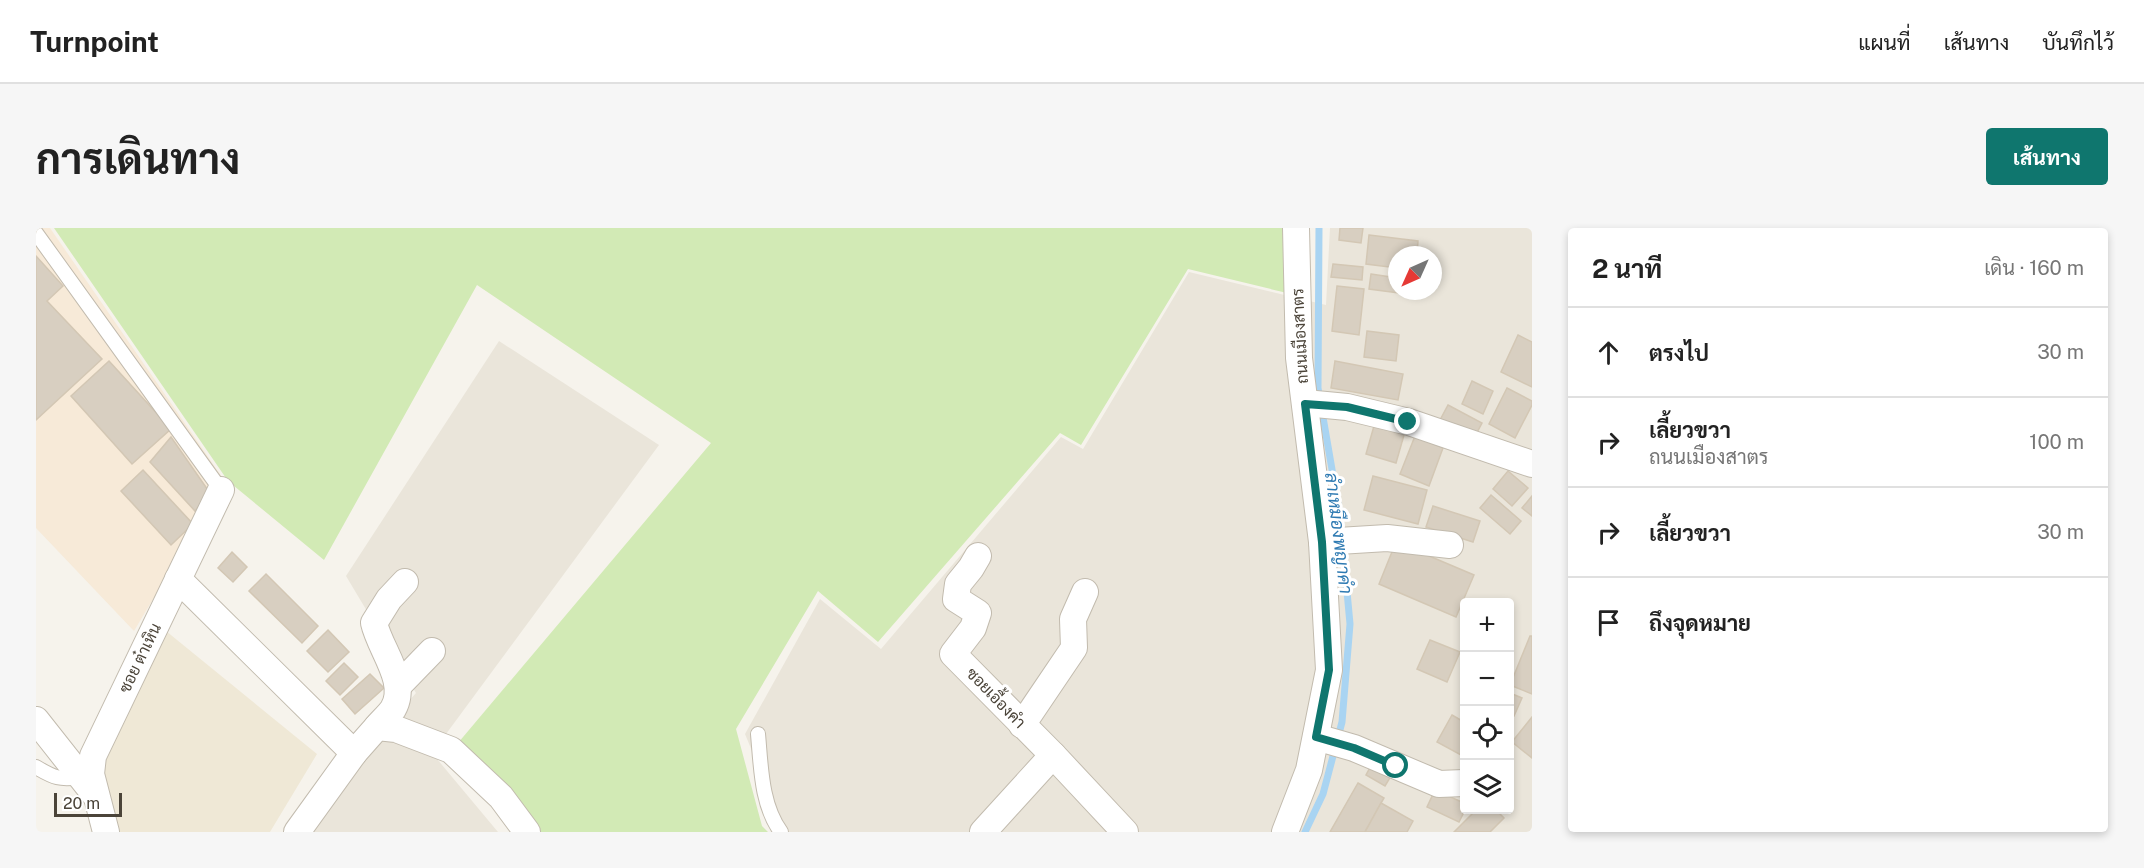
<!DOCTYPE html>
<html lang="th">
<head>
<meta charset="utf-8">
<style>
  :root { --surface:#fff; --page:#f6f6f6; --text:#222; --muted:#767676; --line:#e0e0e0; --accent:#0f766e }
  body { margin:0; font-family:"Public Sans",Sarabun,sans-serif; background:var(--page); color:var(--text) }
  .controls { position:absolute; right:18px; bottom:18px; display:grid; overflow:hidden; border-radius:6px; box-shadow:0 3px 9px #0003 }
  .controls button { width:54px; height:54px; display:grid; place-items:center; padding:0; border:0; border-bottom:2px solid var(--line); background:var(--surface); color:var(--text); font:30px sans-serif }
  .compass { position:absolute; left:1352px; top:18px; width:54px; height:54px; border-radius:50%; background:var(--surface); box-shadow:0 3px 9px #0003; rotate:225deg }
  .scale { position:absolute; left:18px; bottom:15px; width:68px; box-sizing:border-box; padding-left:6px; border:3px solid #4b4439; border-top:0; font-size:16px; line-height:21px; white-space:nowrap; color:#4b4439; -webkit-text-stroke:4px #fff; paint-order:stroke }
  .stop { position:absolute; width:18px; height:18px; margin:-14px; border:4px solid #0f766e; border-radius:50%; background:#fff }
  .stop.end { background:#0f766e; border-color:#fff; box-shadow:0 2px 6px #0008 }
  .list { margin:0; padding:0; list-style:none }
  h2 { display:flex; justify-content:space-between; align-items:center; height:78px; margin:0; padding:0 24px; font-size:26px }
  h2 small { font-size:20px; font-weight:400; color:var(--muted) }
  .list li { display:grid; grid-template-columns:39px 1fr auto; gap:18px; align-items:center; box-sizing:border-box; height:90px; padding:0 24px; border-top:2px solid var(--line) }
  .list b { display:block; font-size:22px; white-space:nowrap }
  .list p { margin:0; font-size:20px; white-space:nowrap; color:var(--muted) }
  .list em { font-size:20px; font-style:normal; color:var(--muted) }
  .icon { flex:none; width:33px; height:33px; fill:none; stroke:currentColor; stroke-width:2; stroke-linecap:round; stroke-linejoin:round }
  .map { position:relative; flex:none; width:1496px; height:604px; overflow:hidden; border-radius:6px }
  header { display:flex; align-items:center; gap:36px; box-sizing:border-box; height:84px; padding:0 30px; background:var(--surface); border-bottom:2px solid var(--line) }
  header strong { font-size:28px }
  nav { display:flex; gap:33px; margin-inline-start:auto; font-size:21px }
  .intro { display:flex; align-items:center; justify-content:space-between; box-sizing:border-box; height:144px; padding:0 36px }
  h1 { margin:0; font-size:42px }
  .button { padding:15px 27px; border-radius:6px; background:var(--accent); color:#fff; font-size:21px; font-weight:700 }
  main { display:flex; gap:36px; padding:0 36px }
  aside { flex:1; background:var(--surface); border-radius:6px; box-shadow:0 3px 9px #0003 }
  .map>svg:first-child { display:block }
</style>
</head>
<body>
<header>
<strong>Turnpoint</strong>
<nav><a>แผนที่</a><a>เส้นทาง</a><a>บันทึกไว้</a></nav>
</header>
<div class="intro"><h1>การเดินทาง</h1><a class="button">เส้นทาง</a></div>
<main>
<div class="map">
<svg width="1496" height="604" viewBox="0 0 1496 604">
  <rect width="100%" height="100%" fill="#f6f3ec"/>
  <g fill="#eae5da" fill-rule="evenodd">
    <path d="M1294,0h202v604h-743l-9,-13 -35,-85 75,-135 61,50 180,-212 22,12 106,-177 137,33zM1361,27h36v36h-36zM1428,374h46v208h-46z"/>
    <polygon points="463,113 623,217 396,525 462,604 270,604 325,527 380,465 310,348"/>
  </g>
  <polygon fill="#f7ead8" points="0,0 14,0 188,252 98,403 0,300"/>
  <polygon fill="#efe8d6" points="130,403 281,526 234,604 84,604 60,535"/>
  <polygon fill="#d2eab5" points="18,0 1253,0 1251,65 1152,41 1045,217 1024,205 842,414 782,363 700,501 726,598 732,604 501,604 422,515 675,215 441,57 288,332 192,253"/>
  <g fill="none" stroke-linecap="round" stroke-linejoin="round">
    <polyline stroke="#a9d4f2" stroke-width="7" points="1269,604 1287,566 1306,494 1314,396 1304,288 1282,160 1283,0"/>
  </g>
  <g fill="#d8cfc1" stroke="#d3c7b4" stroke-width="1.5">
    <polygon points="1304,0 1327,0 1325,15 1303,12"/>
    <polygon points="1333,7 1382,13 1381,27 1361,27 1361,40 1330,36"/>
    <polygon points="0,28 27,58 11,73 66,131 0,192"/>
    <polygon points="1297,36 1327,39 1326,52 1295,49"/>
    <polygon points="1335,46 1361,50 1361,63 1379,63 1378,67 1333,61"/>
    <polygon points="1301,58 1328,61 1323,107 1296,103"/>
    <polygon points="1331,103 1363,107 1360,133 1328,129"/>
    <polygon points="1482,107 1496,114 1496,159 1465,144"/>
    <polygon points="73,133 135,201 96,236 35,168"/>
    <polygon points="1299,133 1367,146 1362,172 1295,160"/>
    <polygon points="1436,153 1457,163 1447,186 1426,176"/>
    <polygon points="1471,160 1496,173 1496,177 1479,210 1453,196"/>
    <polygon points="1412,177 1446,195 1437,212 1403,194"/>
    <polygon points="1340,191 1370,200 1360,235 1330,226"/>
    <polygon points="1379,208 1407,220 1393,258 1364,246"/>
    <polygon points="135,209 174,265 159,283 114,234"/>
    <polygon points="107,242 157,296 135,317 85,263"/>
    <polygon points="1472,243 1492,260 1476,278 1457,261"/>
    <polygon points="1337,248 1391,262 1382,296 1328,282"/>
    <polygon points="1455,267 1485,293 1474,306 1444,280"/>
    <polygon points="1496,268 1496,288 1486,280"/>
    <polygon points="1397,278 1444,293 1437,314 1390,299"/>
    <polygon points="1360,314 1438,347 1420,389 1343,356"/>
    <polygon points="196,324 211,339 197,354 182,340"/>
    <polygon points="230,346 282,398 266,415 213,363"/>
    <polygon points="292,402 313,424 292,444 271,423"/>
    <polygon points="1494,408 1496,408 1496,466 1474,457"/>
    <polygon points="1394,412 1424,424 1411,454 1381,441"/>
    <polygon points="308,435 322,449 304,467 290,453"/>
    <polygon points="334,446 348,460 319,486 306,471"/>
    <polygon points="1474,465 1486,470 1478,488 1474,486"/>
    <polygon points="1416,487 1428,494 1428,521 1425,527 1401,514"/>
    <polygon points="1496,489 1496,530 1476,514"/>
    <polygon points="1338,532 1358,543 1349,558 1330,547"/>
    <polygon points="1322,555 1348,570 1345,575 1329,604 1294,604"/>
    <polygon points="1399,562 1428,575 1429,582 1423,594 1391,579"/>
    <polygon points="1345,575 1377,593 1371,604 1329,604"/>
    <polygon points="1440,582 1460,582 1468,590 1454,604 1418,604"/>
  </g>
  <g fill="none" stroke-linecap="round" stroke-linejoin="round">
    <defs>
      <g id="service">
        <polyline points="0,5 185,262"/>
        <path d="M722,506c3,32 3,71 23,98"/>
        <path d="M0,539c18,11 24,13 45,10"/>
      </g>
      <g id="minor">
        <polyline points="1269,175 1311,179 1373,194 1496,236"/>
        <polyline points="1286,314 1351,310 1414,317"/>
        <polyline points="942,328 935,340 922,356 920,371 942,385 937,400 917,426 1017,527 1089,604"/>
        <polyline points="142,351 318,525"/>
        <polyline points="363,457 396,423"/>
        <polyline points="0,492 60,568"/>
        <polyline points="986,497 1038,420 1037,391 1049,364"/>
        <path d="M341,499c5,-6 12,-12 16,-18 16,-27 -13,-59 -19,-86l15,-24 16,-17"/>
        <polyline points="1280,509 1318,520 1403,556 1428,555"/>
        <polyline points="70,604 55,546 57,528 185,262"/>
        <polyline points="261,604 318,525 341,499 360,501 415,522 465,569 491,604"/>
        <polyline points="947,604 1017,527"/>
        <polyline points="1249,604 1273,542 1293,442 1286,314 1263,130 1260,0"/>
      </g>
    </defs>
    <use href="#service" stroke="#c2bbae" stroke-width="16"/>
    <use href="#minor" stroke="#c2bbae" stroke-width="28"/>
    <use href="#service" stroke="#fff" stroke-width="14"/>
    <use href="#minor" stroke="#fff" stroke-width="26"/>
  </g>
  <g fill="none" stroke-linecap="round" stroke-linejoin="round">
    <polyline stroke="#0f766e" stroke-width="8" points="1360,538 1318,520 1280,509 1293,442 1286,314 1269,176 1311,179 1372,194"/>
  </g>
  <g text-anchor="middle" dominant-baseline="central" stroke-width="6" stroke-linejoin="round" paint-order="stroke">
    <g font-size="16" fill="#4b4439" stroke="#fff">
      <text transform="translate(1264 108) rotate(-93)">ถนนเมืองสาตร</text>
      <text transform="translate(104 430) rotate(-64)">ซอย ต๋าเหิน</text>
      <text transform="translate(960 470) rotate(46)">ซอยเอื้องคำ</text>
    </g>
    <g font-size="18" font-style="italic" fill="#2e7ab2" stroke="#fff">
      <text transform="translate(1303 305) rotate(83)">ลำเหมืองพญาคำ</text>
    </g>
  </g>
</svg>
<div class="controls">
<button>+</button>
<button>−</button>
<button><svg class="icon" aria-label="locate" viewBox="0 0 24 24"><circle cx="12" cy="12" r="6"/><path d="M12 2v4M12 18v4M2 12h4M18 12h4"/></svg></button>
<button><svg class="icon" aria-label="layers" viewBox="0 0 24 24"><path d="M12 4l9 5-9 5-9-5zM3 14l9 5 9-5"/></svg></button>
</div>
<svg class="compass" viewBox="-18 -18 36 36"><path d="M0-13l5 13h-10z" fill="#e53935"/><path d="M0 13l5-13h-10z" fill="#767676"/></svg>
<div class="scale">20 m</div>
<div class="stop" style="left:1360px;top:538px"></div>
<div class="stop end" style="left:1372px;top:194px"></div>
</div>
<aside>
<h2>2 นาที<small>เดิน · 160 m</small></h2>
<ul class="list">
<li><svg class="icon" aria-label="ahead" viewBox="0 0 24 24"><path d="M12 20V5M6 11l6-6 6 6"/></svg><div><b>ตรงไป</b></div><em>30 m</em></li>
<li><svg class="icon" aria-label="right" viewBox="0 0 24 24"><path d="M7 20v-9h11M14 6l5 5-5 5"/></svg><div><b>เลี้ยวขวา</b><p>ถนนเมืองสาตร</p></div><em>100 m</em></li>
<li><svg class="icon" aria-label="right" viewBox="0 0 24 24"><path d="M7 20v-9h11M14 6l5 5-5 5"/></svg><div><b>เลี้ยวขวา</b></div><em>30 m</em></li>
<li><svg class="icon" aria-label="arrive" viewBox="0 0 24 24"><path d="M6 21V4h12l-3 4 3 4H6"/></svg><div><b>ถึงจุดหมาย</b></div></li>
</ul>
</aside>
</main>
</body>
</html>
